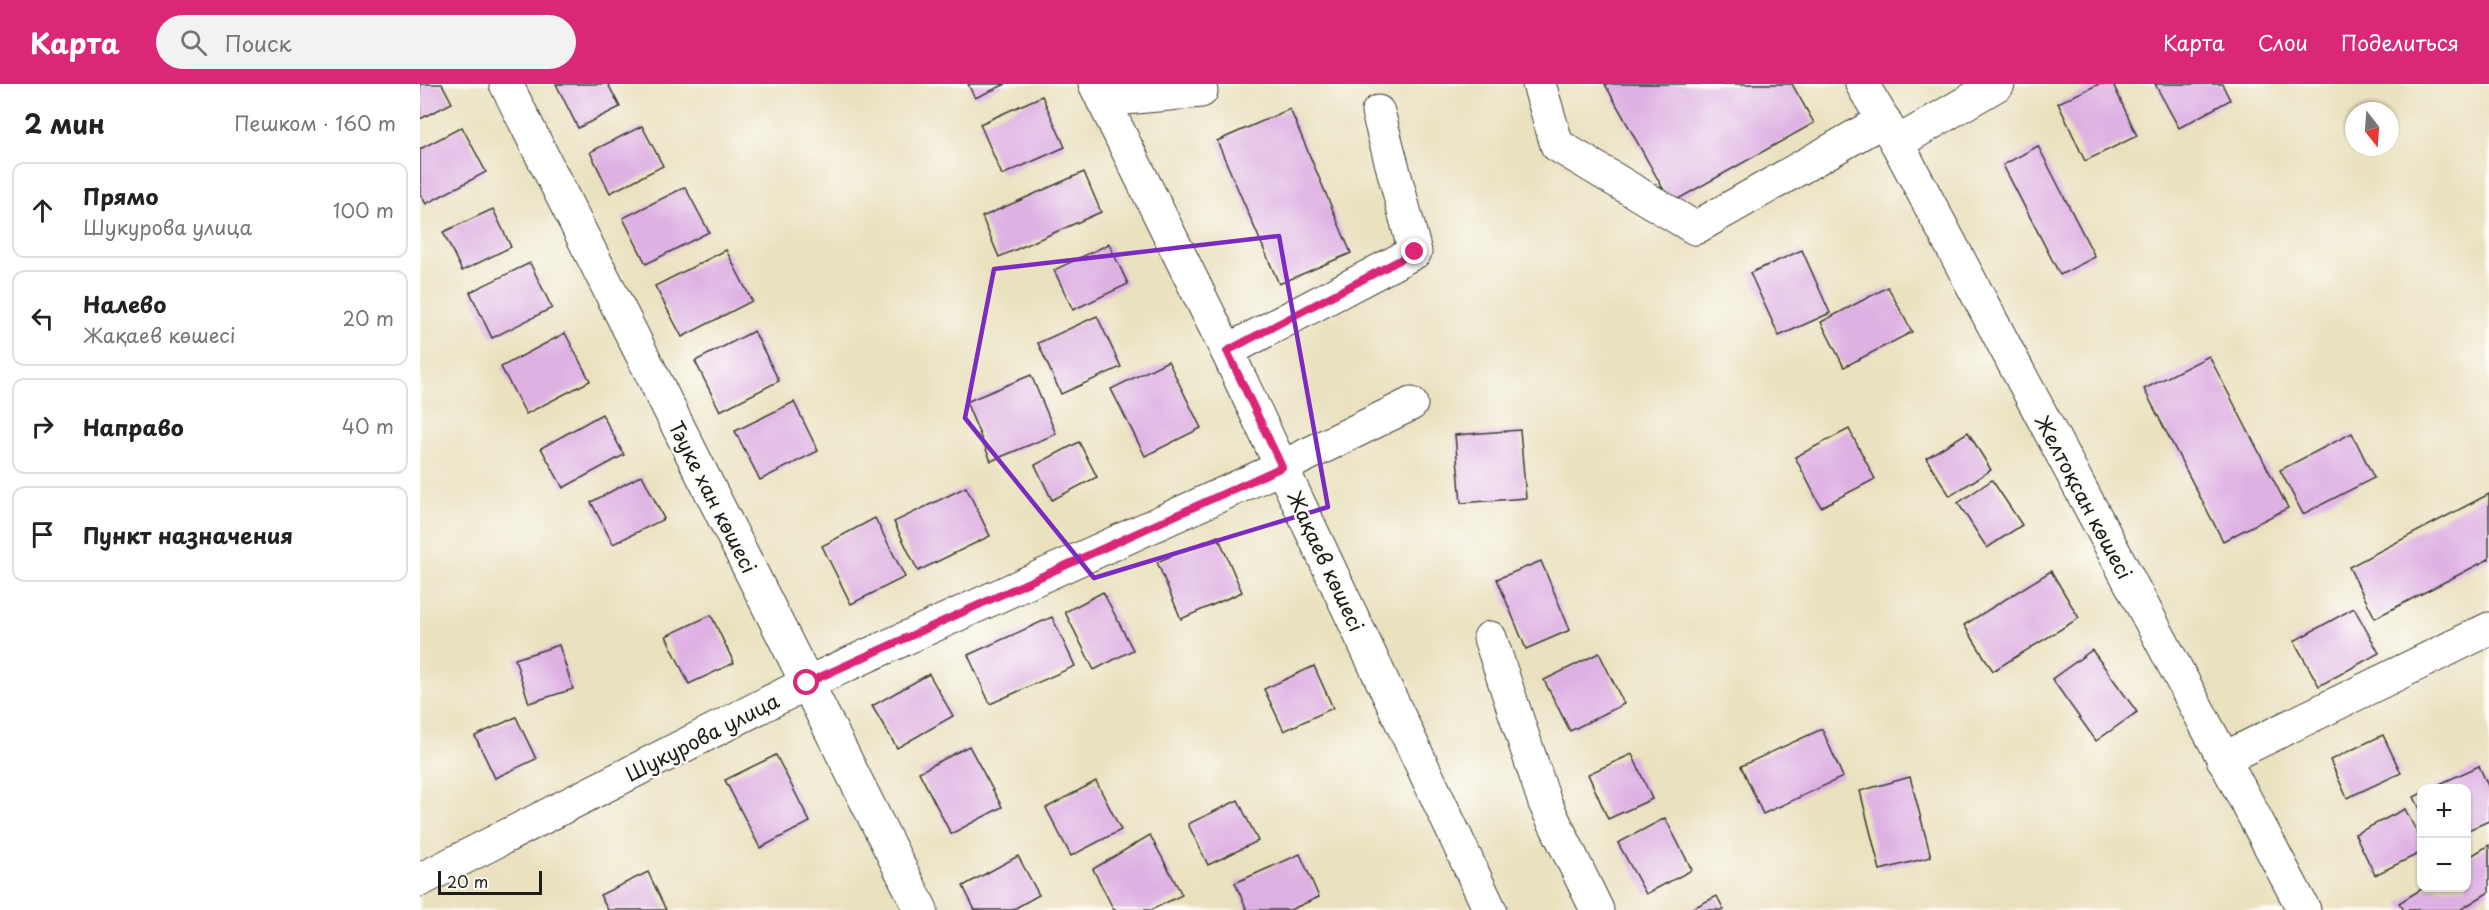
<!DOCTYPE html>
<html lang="ru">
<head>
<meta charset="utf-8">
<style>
  :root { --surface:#fff; --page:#f2f2f2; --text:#222; --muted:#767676; --line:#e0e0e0; --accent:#db2777 }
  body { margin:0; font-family:"Playpen Sans",sans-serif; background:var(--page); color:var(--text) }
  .controls { position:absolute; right:18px; bottom:18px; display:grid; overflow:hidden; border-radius:12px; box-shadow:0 2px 4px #0004 }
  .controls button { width:54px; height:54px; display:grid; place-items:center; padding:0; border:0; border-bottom:2px solid var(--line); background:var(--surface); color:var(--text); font:30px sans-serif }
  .compass { position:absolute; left:1925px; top:18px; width:54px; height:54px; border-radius:50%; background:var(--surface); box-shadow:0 2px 4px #0004; rotate:163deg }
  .scale { position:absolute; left:18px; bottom:15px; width:104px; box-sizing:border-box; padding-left:6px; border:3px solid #1c1c1c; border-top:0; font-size:16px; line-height:21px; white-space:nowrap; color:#1c1c1c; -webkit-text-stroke:4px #fdfcf7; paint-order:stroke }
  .stop { position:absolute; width:18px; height:18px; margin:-14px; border:4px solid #db2777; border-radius:50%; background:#fff }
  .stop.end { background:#db2777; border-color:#fff; box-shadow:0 2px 6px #0008 }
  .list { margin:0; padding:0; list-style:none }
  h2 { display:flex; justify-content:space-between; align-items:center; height:78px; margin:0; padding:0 24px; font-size:26px }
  h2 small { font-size:20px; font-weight:400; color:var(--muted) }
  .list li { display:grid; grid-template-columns:39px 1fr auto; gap:18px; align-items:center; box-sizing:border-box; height:96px; margin:0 12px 12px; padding:0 12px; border:2px solid var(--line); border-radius:12px }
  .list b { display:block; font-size:22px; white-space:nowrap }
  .list p { margin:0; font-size:20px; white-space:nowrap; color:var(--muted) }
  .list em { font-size:20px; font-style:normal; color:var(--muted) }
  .icon { flex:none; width:33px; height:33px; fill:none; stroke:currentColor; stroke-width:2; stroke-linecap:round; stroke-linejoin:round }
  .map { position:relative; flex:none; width:2069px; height:826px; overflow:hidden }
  header { display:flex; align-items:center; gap:36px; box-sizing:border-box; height:84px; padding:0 30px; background:var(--accent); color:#fff }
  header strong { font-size:28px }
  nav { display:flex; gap:33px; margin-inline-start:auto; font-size:21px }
  .search { width:420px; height:54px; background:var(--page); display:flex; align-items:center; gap:15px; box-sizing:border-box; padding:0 21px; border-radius:33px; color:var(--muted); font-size:22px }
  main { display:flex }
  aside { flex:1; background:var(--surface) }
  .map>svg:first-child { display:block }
</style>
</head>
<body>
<header>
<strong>Карта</strong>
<div class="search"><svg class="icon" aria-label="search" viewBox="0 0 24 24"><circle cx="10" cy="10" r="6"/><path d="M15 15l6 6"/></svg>Поиск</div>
<nav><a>Карта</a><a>Слои</a><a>Поделиться</a></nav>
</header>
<main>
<aside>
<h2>2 мин<small>Пешком · 160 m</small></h2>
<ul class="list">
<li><svg class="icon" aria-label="ahead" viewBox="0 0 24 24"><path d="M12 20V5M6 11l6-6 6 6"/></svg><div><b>Прямо</b><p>Шукурова улица</p></div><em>100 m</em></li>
<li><svg class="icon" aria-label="left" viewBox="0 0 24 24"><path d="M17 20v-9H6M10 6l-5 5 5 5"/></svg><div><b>Налево</b><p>Жақаев көшесі</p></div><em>20 m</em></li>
<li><svg class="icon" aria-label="right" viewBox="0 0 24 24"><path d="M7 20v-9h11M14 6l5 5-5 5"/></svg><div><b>Направо</b></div><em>40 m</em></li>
<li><svg class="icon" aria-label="arrive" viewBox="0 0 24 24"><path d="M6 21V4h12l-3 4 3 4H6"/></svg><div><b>Пункт назначения</b></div></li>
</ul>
</aside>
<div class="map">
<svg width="2069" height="826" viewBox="0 0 2069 826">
  <rect width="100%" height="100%" fill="#fdfcf7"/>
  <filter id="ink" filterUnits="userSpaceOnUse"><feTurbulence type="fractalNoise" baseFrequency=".0167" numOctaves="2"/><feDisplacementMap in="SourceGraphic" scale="12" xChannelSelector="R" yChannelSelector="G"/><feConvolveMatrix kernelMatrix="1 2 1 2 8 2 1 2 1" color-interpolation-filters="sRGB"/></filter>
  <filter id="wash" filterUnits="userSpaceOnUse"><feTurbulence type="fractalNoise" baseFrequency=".008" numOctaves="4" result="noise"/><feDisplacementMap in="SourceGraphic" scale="24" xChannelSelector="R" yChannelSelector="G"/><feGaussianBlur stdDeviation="1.35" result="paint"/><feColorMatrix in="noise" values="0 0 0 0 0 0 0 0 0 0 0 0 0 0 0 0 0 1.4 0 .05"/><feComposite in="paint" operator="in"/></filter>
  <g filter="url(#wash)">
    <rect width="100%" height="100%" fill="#eae1bf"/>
    <g id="blocks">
      <g fill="#deb1e3">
        <polygon points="0,0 22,0 32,19 0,35"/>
        <polygon points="136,0 188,0 200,23 158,44"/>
        <polygon points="548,0 586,0 555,14"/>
        <polygon points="1185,0 1372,0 1394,39 1251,119"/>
        <polygon points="1679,0 1693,0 1717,52 1665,77 1638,19"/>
        <polygon points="1735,0 1802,0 1810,16 1759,44"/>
        <polygon points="622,12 645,63 582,91 560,40"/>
        <polygon points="870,25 931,169 859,200 797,57"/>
        <polygon points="222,42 243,82 190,109 170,68"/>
        <polygon points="42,43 66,88 6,120 0,110 0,65"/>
        <polygon points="1618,62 1675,173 1640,191 1583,81"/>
        <polygon points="664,88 681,128 579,173 562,133"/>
        <polygon points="265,103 289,148 226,180 203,134"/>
        <polygon points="73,125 91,163 42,187 23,148"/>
        <polygon points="689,160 708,200 653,226 634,186"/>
        <polygon points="306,166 332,217 262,253 235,202"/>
        <polygon points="1382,166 1410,229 1359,252 1330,189"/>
        <polygon points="110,179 132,224 72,254 50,208"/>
        <polygon points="1468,203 1492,248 1424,283 1401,238"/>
        <polygon points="677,232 701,283 641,310 618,259"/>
        <polygon points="334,247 359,297 300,327 275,277"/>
        <polygon points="145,249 170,297 106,330 81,283"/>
        <polygon points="1789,272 1868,424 1803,457 1724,305"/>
        <polygon points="748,277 781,344 725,372 691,305"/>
        <polygon points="611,291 636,350 571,377 546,318"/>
        <polygon points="374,318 398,367 340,396 315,347"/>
        <polygon points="182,330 204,371 143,404 121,364"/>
        <polygon points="1429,345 1455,395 1401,423 1375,373"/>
        <polygon points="1100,346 1106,414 1041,419 1035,351"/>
        <polygon points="1548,348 1571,386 1530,412 1506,374"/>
        <polygon points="1932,349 1954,394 1883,430 1860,386"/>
        <polygon points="659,358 677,393 632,416 615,381"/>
        <polygon points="222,391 244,435 193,460 171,418"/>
        <polygon points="1572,396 1602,441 1567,464 1538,419"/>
        <polygon points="546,403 570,452 498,487 474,438"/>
        <polygon points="2069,410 2069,475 1955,534 1929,483"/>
        <polygon points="455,434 485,493 431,520 402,462"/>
        <polygon points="798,452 822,508 761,535 737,478"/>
        <polygon points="1121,477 1150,546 1106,565 1077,495"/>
        <polygon points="1631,487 1659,534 1573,587 1544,541"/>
        <polygon points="683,508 713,566 674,586 645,528"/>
        <polygon points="1934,524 1959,569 1899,602 1874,557"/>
        <polygon points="291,531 314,579 269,600 246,552"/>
        <polygon points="632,533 655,582 570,620 548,571"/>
        <polygon points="139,561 153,605 109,619 95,575"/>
        <polygon points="1672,566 1717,628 1676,657 1632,595"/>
        <polygon points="1179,569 1204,620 1150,647 1124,596"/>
        <polygon points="894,582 913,624 864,647 844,605"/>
        <polygon points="509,590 533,632 477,664 452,622"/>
        <polygon points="96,633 116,675 75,694 55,652"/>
        <polygon points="1402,645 1423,693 1343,730 1321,682"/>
        <polygon points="1963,651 1981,689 1927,714 1910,676"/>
        <polygon points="549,662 582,723 531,750 499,688"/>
        <polygon points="1212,670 1232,715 1188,735 1168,690"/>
        <polygon points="356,671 390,738 340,764 305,696"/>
        <polygon points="2059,682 2069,704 2069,737 2046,747 2046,704 2011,704"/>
        <polygon points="1490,693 1511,773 1460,786 1440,707"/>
        <polygon points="676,697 701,746 651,772 626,724"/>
        <polygon points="2002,709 2002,729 1994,713"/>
        <polygon points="818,716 838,757 788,781 768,740"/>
        <polygon points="1985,725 2002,758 2002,768 1955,791 1935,750"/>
        <polygon points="1245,734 1272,786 1226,810 1198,759"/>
        <polygon points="730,751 762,811 731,826 694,826 673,785"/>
        <polygon points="2069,761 2069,808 2040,826 1984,826 1979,819 2003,804 2046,804 2046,775"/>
        <polygon points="880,770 899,813 870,826 827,826 815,799"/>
        <polygon points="598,772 619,811 592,826 555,826 543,802"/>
        <polygon points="228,788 246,826 188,826 180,811"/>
        <polygon points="1297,812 1304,826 1269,826"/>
      </g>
    </g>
  </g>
  <g filter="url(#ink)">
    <use href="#blocks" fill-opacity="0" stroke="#3b3a34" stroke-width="1.5"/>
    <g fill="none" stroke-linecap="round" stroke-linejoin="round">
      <defs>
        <g id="minor">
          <polyline points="86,0 501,826"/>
          <polyline points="675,0 807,267 1070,826"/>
          <polyline points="1119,0 1137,61 1275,144 1464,36"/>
          <polyline points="1442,0 1477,59 1884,826"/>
          <polyline points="683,16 781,7"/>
          <polyline points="1477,59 1578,0"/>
          <polyline points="807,267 995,168 958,28"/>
          <polyline points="1070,554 1125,719 1177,826"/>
          <polyline points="1803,675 2069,545"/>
          <polyline points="0,796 387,599 862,383 991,320"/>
        </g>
      </defs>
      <use href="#minor" stroke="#3b3a34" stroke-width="35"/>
      <use href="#minor" stroke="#fff" stroke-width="33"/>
    </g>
  </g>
  <g fill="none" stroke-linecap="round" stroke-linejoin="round" filter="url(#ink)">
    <polyline stroke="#db2777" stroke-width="8" points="387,599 862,383 807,267 995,168"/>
  </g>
  <path fill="none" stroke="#7b2cbf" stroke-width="4.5" stroke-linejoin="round" d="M859,152l49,271 -234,71 -129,-160 29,-149z"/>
  <g text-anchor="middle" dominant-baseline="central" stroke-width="5" stroke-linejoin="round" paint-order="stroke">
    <g font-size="20" fill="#1c1c1c" stroke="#fdfcf7">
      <text transform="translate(293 413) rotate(63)">Тәуке хан көшесі</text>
      <text transform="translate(1664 413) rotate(62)">Желтоқсан көшесі</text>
      <text transform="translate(906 477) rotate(65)">Жақаев көшесі</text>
      <text transform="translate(282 653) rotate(-27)">Шукурова улица</text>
    </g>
  </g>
</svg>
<div class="controls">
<button>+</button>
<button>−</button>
</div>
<svg class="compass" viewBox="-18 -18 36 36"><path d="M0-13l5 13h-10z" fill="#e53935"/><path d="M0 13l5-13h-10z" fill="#767676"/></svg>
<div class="scale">20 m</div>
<div class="stop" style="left:387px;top:599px"></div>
<div class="stop end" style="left:995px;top:168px"></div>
</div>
</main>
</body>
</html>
